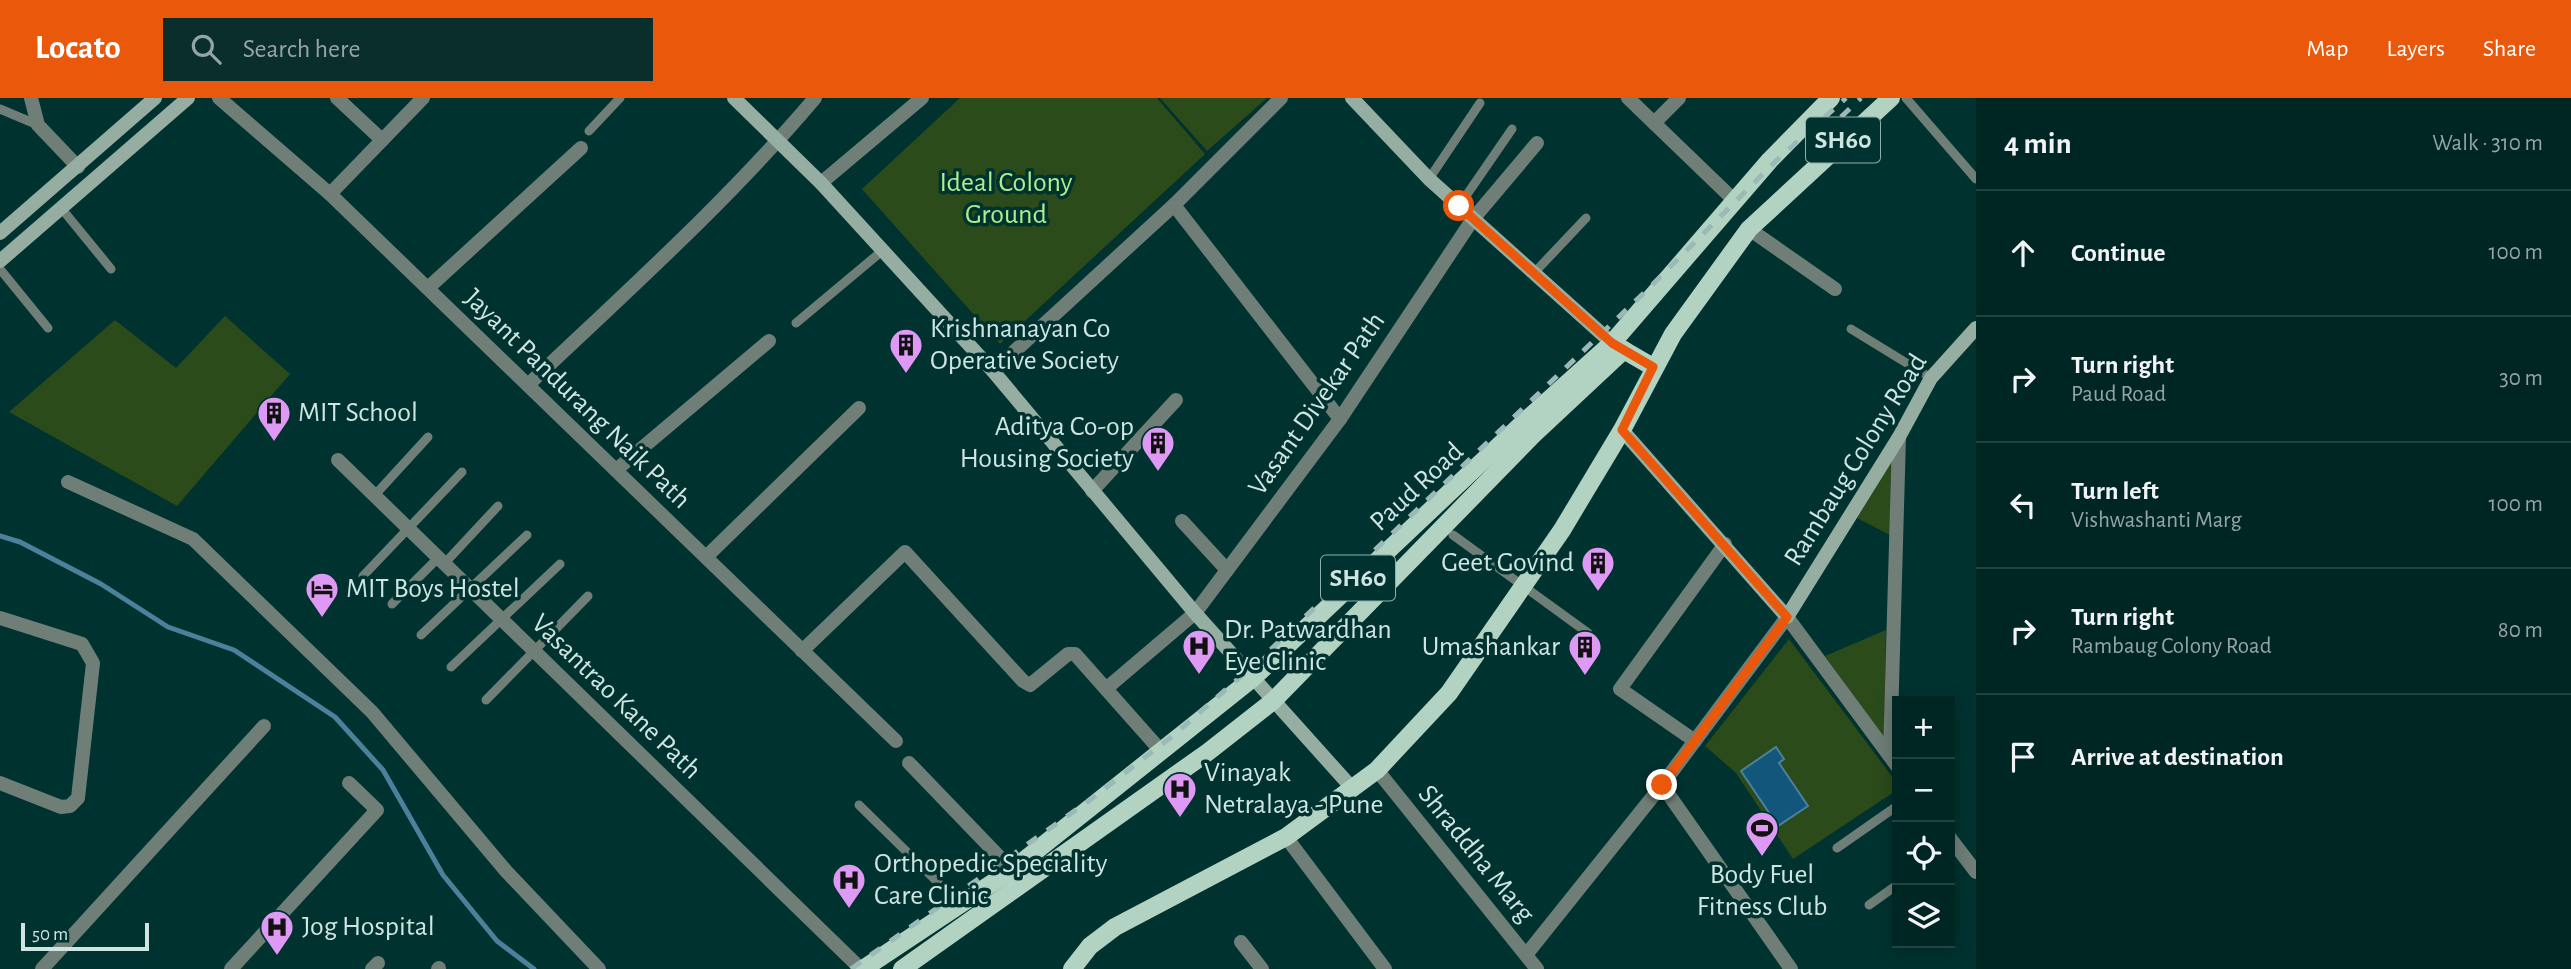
<!DOCTYPE html>
<html lang="en">
<head>
<meta charset="utf-8">
<style>
  :root { --surface:#002623; --page:#0a2e2b; --text:#f1f3f6; --muted:#95a5a6; --line:#224341; --accent:#ea580c }
  body { margin:0; font-family:"Alegreya Sans",sans-serif; background:var(--page); color:var(--text) }
  .controls { position:absolute; right:21px; bottom:21px; display:grid; overflow:hidden; border-radius:0px; box-shadow:0 4px 18px #0003 }
  .controls button { width:63px; height:63px; display:grid; place-items:center; padding:0; border:0; border-bottom:2px solid var(--line); background:var(--surface); color:var(--text); font:35px sans-serif }
  .scale { position:absolute; left:21px; bottom:18px; width:128px; box-sizing:border-box; padding-left:7px; border:4px solid #cee5e2; border-top:0; font-size:19px; line-height:24px; white-space:nowrap; color:#cee5e2; -webkit-text-stroke:5px #00322f; paint-order:stroke }
  .stop { position:absolute; width:21px; height:21px; margin:-16px; border:5px solid #ea580c; border-radius:50%; background:#fff }
  .stop.end { background:#ea580c; border-color:#fff; box-shadow:0 2px 7px #0008 }
  .list { margin:0; padding:0; list-style:none }
  h2 { display:flex; justify-content:space-between; align-items:center; height:91px; margin:0; padding:0 28px; font-size:30px }
  h2 small { font-size:23px; font-weight:400; color:var(--muted) }
  .list li { display:grid; grid-template-columns:46px 1fr auto; gap:21px; align-items:center; box-sizing:border-box; height:126px; padding:0 28px; border-top:2px solid var(--line) }
  .list b { display:block; font-size:26px; white-space:nowrap }
  .list p { margin:0; font-size:23px; white-space:nowrap; color:var(--muted) }
  .list em { font-size:23px; font-style:normal; color:var(--muted) }
  .icon { flex:none; width:38px; height:38px; fill:none; stroke:currentColor; stroke-width:2; stroke-linecap:round; stroke-linejoin:round }
  .map { position:relative; flex:none; width:1976px; height:871px; overflow:hidden }
  header { display:flex; align-items:center; gap:42px; box-sizing:border-box; height:98px; padding:0 35px; background:var(--accent); color:#fff }
  header strong { font-size:33px }
  nav { display:flex; gap:38px; margin-inline-start:auto; font-size:24px }
  .search { width:490px; height:63px; background:var(--page); display:flex; align-items:center; gap:18px; box-sizing:border-box; padding:0 24px; border-radius:0px; color:var(--muted); font-size:26px }
  main { display:flex }
  aside { flex:1; background:var(--surface) }
  .map>svg:first-child { display:block }
</style>
</head>
<body>
<header>
<strong>Locato</strong>
<div class="search"><svg class="icon" aria-label="search" viewBox="0 0 24 24"><circle cx="10" cy="10" r="6"/><path d="M15 15l6 6"/></svg>Search here</div>
<nav><a>Map</a><a>Layers</a><a>Share</a></nav>
</header>
<main>
<div class="map">
<svg width="1976" height="871" viewBox="0 0 1976 871">
  <rect width="100%" height="100%" fill="#00322f"/>
  <g fill="#2c4b1b">
    <polygon points="960,0 1157,0 1205,56 1000,246 862,91"/>
    <polygon points="1160,0 1267,0 1207,53"/>
    <polygon points="225,218 290,276 177,408 9,314 115,222 176,270"/>
    <polygon points="1891,365 1890,437 1857,420"/>
    <polygon points="1886,532 1884,639 1825,558"/>
    <polygon points="1789,541 1897,685 1897,692 1793,761 1736,675 1705,648"/>
  </g>
  <polygon fill="#13567c" stroke="#4b819b" stroke-width="2" points="1776,649 1784,661 1779,665 1808,708 1778,728 1741,673"/>
  <g fill="none" stroke-linecap="round" stroke-linejoin="round">
    <polyline stroke="#4b819b" stroke-width="5" points="0,438 20,444 101,486 168,529 234,552 335,619 383,672 443,777 497,843 534,871"/>
    <g stroke="#6f7e76" stroke-width="9">
      <polyline points="1906,0 1976,81"/>
      <polyline points="0,11 38,27"/>
      <polyline points="589,33 620,0"/>
      <polyline points="1429,81 1480,5"/>
      <polyline points="1459,108 1512,31"/>
      <polyline points="62,111 111,171"/>
      <polyline points="0,171 48,230"/>
      <polyline points="1534,175 1586,120"/>
      <polyline points="796,225 882,153"/>
      <polyline points="1851,231 1931,280"/>
      <polyline points="374,398 428,339"/>
      <polyline points="1453,437 1588,535"/>
      <polyline points="444,466 498,408"/>
      <polyline points="363,478 462,374"/>
      <polyline points="392,506 438,460"/>
      <polyline points="421,537 527,437"/>
      <polyline points="451,569 560,466"/>
      <polyline points="486,602 588,498"/>
      <polyline points="859,707 961,807"/>
      <polyline points="1837,750 1897,708"/>
      <polyline points="1869,807 1897,787"/>
    </g>
    <g stroke="#6f7e76" stroke-width="14">
      <polyline points="31,0 38,27 78,69"/>
      <polyline points="219,0 330,96 896,643"/>
      <polyline points="337,0 382,42"/>
      <polyline points="1628,0 1736,104"/>
      <polyline points="1654,25 1679,0"/>
      <polyline points="821,85 922,0"/>
      <polyline points="330,96 423,0"/>
      <polyline points="1174,107 1340,321"/>
      <polyline points="1749,131 1835,191"/>
      <polyline points="428,190 581,50"/>
      <polyline points="993,273 1174,107 1281,0"/>
      <path d="M528,287c98,-93 200,-184 287,-287"/>
      <polyline points="338,362 861,871"/>
      <polyline points="616,372 769,243"/>
      <polyline points="68,384 193,441 372,614 506,773 599,871"/>
      <polyline points="1092,393 1176,302"/>
      <polyline points="1182,423 1227,472"/>
      <polyline points="706,459 859,310"/>
      <polyline points="0,520 82,546 93,565 78,700 70,708 61,709 0,685"/>
      <polyline points="802,553 905,454 1023,583 1030,587 1068,556 1075,556 1161,653"/>
      <polyline points="1108,589 1195,515 1340,321 1473,121 1537,45"/>
      <polyline points="1695,643 1620,591 1725,446"/>
      <polyline points="1890,658 1899,339"/>
      <polyline points="909,665 1012,772"/>
      <polyline points="1377,672 1537,871"/>
      <polyline points="1662,687 1791,871"/>
      <polyline points="1286,739 1385,871"/>
      <polyline points="1950,740 1976,774"/>
      <polyline points="1241,844 1262,871"/>
      <polyline points="1526,857 1662,687 1787,519 1897,668"/>
      <polyline points="42,871 264,628"/>
      <polyline points="231,871 377,712 349,685"/>
      <polyline points="372,871 378,865"/>
      <polyline points="438,871 439,870"/>
    </g>
    <g stroke="#95aea1" stroke-width="14">
      <polyline points="734,0 821,85 993,273 1195,515 1353,691"/>
      <polyline points="1352,0 1429,81 1612,245"/>
      <polyline points="0,135 155,0"/>
      <polyline points="0,163 188,0"/>
      <polyline points="1622,332 1787,519 1899,339 1931,280 1976,230"/>
    </g>
    <g stroke="#b3d3c2" stroke-width="18">
      <polyline points="1615,247 1653,269"/>
      <polyline points="863,871 1012,772 1253,580 1524,324 1612,245 1770,62 1831,0"/>
      <polyline points="902,871 1208,654 1273,603 1533,337 1624,252"/>
      <polyline points="1072,871 1090,848 1115,829 1286,739 1377,672 1449,595 1562,432 1622,332 1673,236 1749,131 1891,0"/>
    </g>
    <g stroke="#9bb9b6" stroke-width="5" stroke-dasharray="12 12" stroke-linecap="butt">
      <polyline points="1841,19 1861,0"/>
      <polyline points="851,871 1090,702 1175,636 1263,559 1647,192 1777,62 1846,0"/>
    </g>
  </g>
  <g fill="none" stroke-linecap="round" stroke-linejoin="round">
    <polyline stroke="#ea580c" stroke-width="9" points="1459,108 1612,245 1653,269 1622,332 1787,519 1662,687"/>
  </g>
  <defs>
    <symbol id="building-pin" viewBox="-11 -11 22 30"><path d="M0 17L-7.5 6A9.5 9.5 0 1 1 7.5 6Z" fill="#dd99f3" stroke="#00322f"/><path d="M-4-6H4V6H1V3H-1V6H-4ZM-2.5-4.3h1.7v1.8h-1.7ZM.8-4.3h1.7v1.8H.8ZM-2.5-1h1.7V.8h-1.7ZM.8-1h1.7V.8H.8Z" fill="#111"/></symbol>
    <symbol id="hotel-pin" viewBox="-11 -11 22 30"><path d="M0 17L-7.5 6A9.5 9.5 0 1 1 7.5 6Z" fill="#dd99f3" stroke="#00322f"/><path d="M-6-4.5h1.5V1H6V5H4.5V3h-9V5H-6ZM-4 0a1.8 1.8 0 1 1 3.6 0ZM.5 0V-2.5h3Q6-2.5 6 0Z" fill="#111"/></symbol>
    <symbol id="hospital-pin" viewBox="-11 -11 22 30"><path d="M0 17L-7.5 6A9.5 9.5 0 1 1 7.5 6Z" fill="#dd99f3" stroke="#00322f"/><path d="M-5-5h3v3.5h4V-5h3V5h-3V1.5h-4V5h-3Z" fill="#111"/></symbol>
    <symbol id="stadium-pin" viewBox="-11 -11 22 30"><path d="M0 17L-7.5 6A9.5 9.5 0 1 1 7.5 6Z" fill="#dd99f3" stroke="#00322f"/><path d="M0-5a6.5 5 0 1 0 0 10a6.5 5 0 1 0 0-10ZM-3.5-1.8h7v3.6h-7Z" fill="#111"/></symbol>
  </defs>
  <g fill-rule="evenodd">
    <use href="#building-pin" x="887" y="228" width="38" height="52"/>
    <use href="#building-pin" x="255" y="296" width="38" height="52"/>
    <use href="#building-pin" x="1139" y="326" width="38" height="52"/>
    <use href="#building-pin" x="1579" y="446" width="38" height="52"/>
    <use href="#hotel-pin" x="303" y="472" width="38" height="52"/>
    <use href="#hospital-pin" x="1180" y="529" width="38" height="52"/>
    <use href="#building-pin" x="1566" y="530" width="38" height="52"/>
    <use href="#hospital-pin" x="1161" y="672" width="38" height="52"/>
    <use href="#stadium-pin" x="1743" y="711" width="38" height="52"/>
    <use href="#hospital-pin" x="830" y="763" width="38" height="52"/>
    <use href="#hospital-pin" x="258" y="810" width="38" height="52"/>
  </g>
  <g text-anchor="middle" dominant-baseline="central" stroke-width="7" stroke-linejoin="round" paint-order="stroke">
    <g fill="#00322f" stroke="#90afac" stroke-width="2">
      <rect x="1806" y="19.5" width="74" height="45" rx="5"/>
      <rect x="1321" y="457.5" width="74" height="45" rx="5"/>
    </g>
    <g font-size="26" font-weight="bold" fill="#cee5e2">
      <text x="1843" y="42">SH60</text>
      <text x="1358" y="480">SH60</text>
    </g>
    <g font-size="28" fill="#adee8e" stroke="#00322f">
      <text x="1006" y="85">Ideal Colony<tspan x="1006" dy="32">Ground</tspan></text>
    </g>
    <g font-size="28" fill="#cee5e2" stroke="#00322f" text-anchor="start">
      <text x="930" y="231">Krishnanayan Co<tspan x="930" dy="32">Operative Society</tspan></text>
      <text x="298" y="315">MIT School</text>
      <text x="1134" y="329" text-anchor="end">Aditya Co-op<tspan x="1134" dy="32">Housing Society</tspan></text>
      <text x="1574" y="465" text-anchor="end">Geet Govind</text>
      <text x="346" y="491">MIT Boys Hostel</text>
      <text x="1224" y="532">Dr. Patwardhan<tspan x="1224" dy="32">Eye Clinic</tspan></text>
      <text x="1560" y="549" text-anchor="end">Umashankar</text>
      <text x="1204" y="675">Vinayak<tspan x="1204" dy="32">Netralaya - Pune</tspan></text>
      <text x="874" y="766">Orthopedic Speciality<tspan x="874" dy="32">Care Clinic</tspan></text>
      <text x="1762" y="777" text-anchor="middle">Body Fuel<tspan x="1762" dy="32">Fitness Club</tspan></text>
      <text x="302" y="829">Jog Hospital</text>
    </g>
    <g font-size="28" fill="#cee5e2" stroke="#00322f">
      <text transform="translate(577 301) rotate(44)">Jayant Pandurang Naik Path</text>
      <text transform="translate(1317 306) rotate(-55)">Vasant Divekar Path</text>
      <text transform="translate(1856 362) rotate(-58)">Rambaug Colony Road</text>
      <text transform="translate(1417 389) rotate(-43)">Paud Road</text>
      <text transform="translate(616 599) rotate(44)">Vasantrao Kane Path</text>
      <text transform="translate(1476 756) rotate(51)">Shraddha Marg</text>
    </g>
  </g>
</svg>
<div class="controls">
<button>+</button>
<button>−</button>
<button><svg class="icon" aria-label="locate" viewBox="0 0 24 24"><circle cx="12" cy="12" r="6"/><path d="M12 2v4M12 18v4M2 12h4M18 12h4"/></svg></button>
<button><svg class="icon" aria-label="layers" viewBox="0 0 24 24"><path d="M12 4l9 5-9 5-9-5zM3 14l9 5 9-5"/></svg></button>
</div>
<div class="scale">50 m</div>
<div class="stop" style="left:1459px;top:108px"></div>
<div class="stop end" style="left:1662px;top:687px"></div>
</div>
<aside>
<h2>4 min<small>Walk · 310 m</small></h2>
<ul class="list">
<li><svg class="icon" aria-label="ahead" viewBox="0 0 24 24"><path d="M12 20V5M6 11l6-6 6 6"/></svg><div><b>Continue</b></div><em>100 m</em></li>
<li><svg class="icon" aria-label="right" viewBox="0 0 24 24"><path d="M7 20v-9h11M14 6l5 5-5 5"/></svg><div><b>Turn right</b><p>Paud Road</p></div><em>30 m</em></li>
<li><svg class="icon" aria-label="left" viewBox="0 0 24 24"><path d="M17 20v-9H6M10 6l-5 5 5 5"/></svg><div><b>Turn left</b><p>Vishwashanti Marg</p></div><em>100 m</em></li>
<li><svg class="icon" aria-label="right" viewBox="0 0 24 24"><path d="M7 20v-9h11M14 6l5 5-5 5"/></svg><div><b>Turn right</b><p>Rambaug Colony Road</p></div><em>80 m</em></li>
<li><svg class="icon" aria-label="arrive" viewBox="0 0 24 24"><path d="M6 21V4h12l-3 4 3 4H6"/></svg><div><b>Arrive at destination</b></div></li>
</ul>
</aside>
</main>
</body>
</html>
